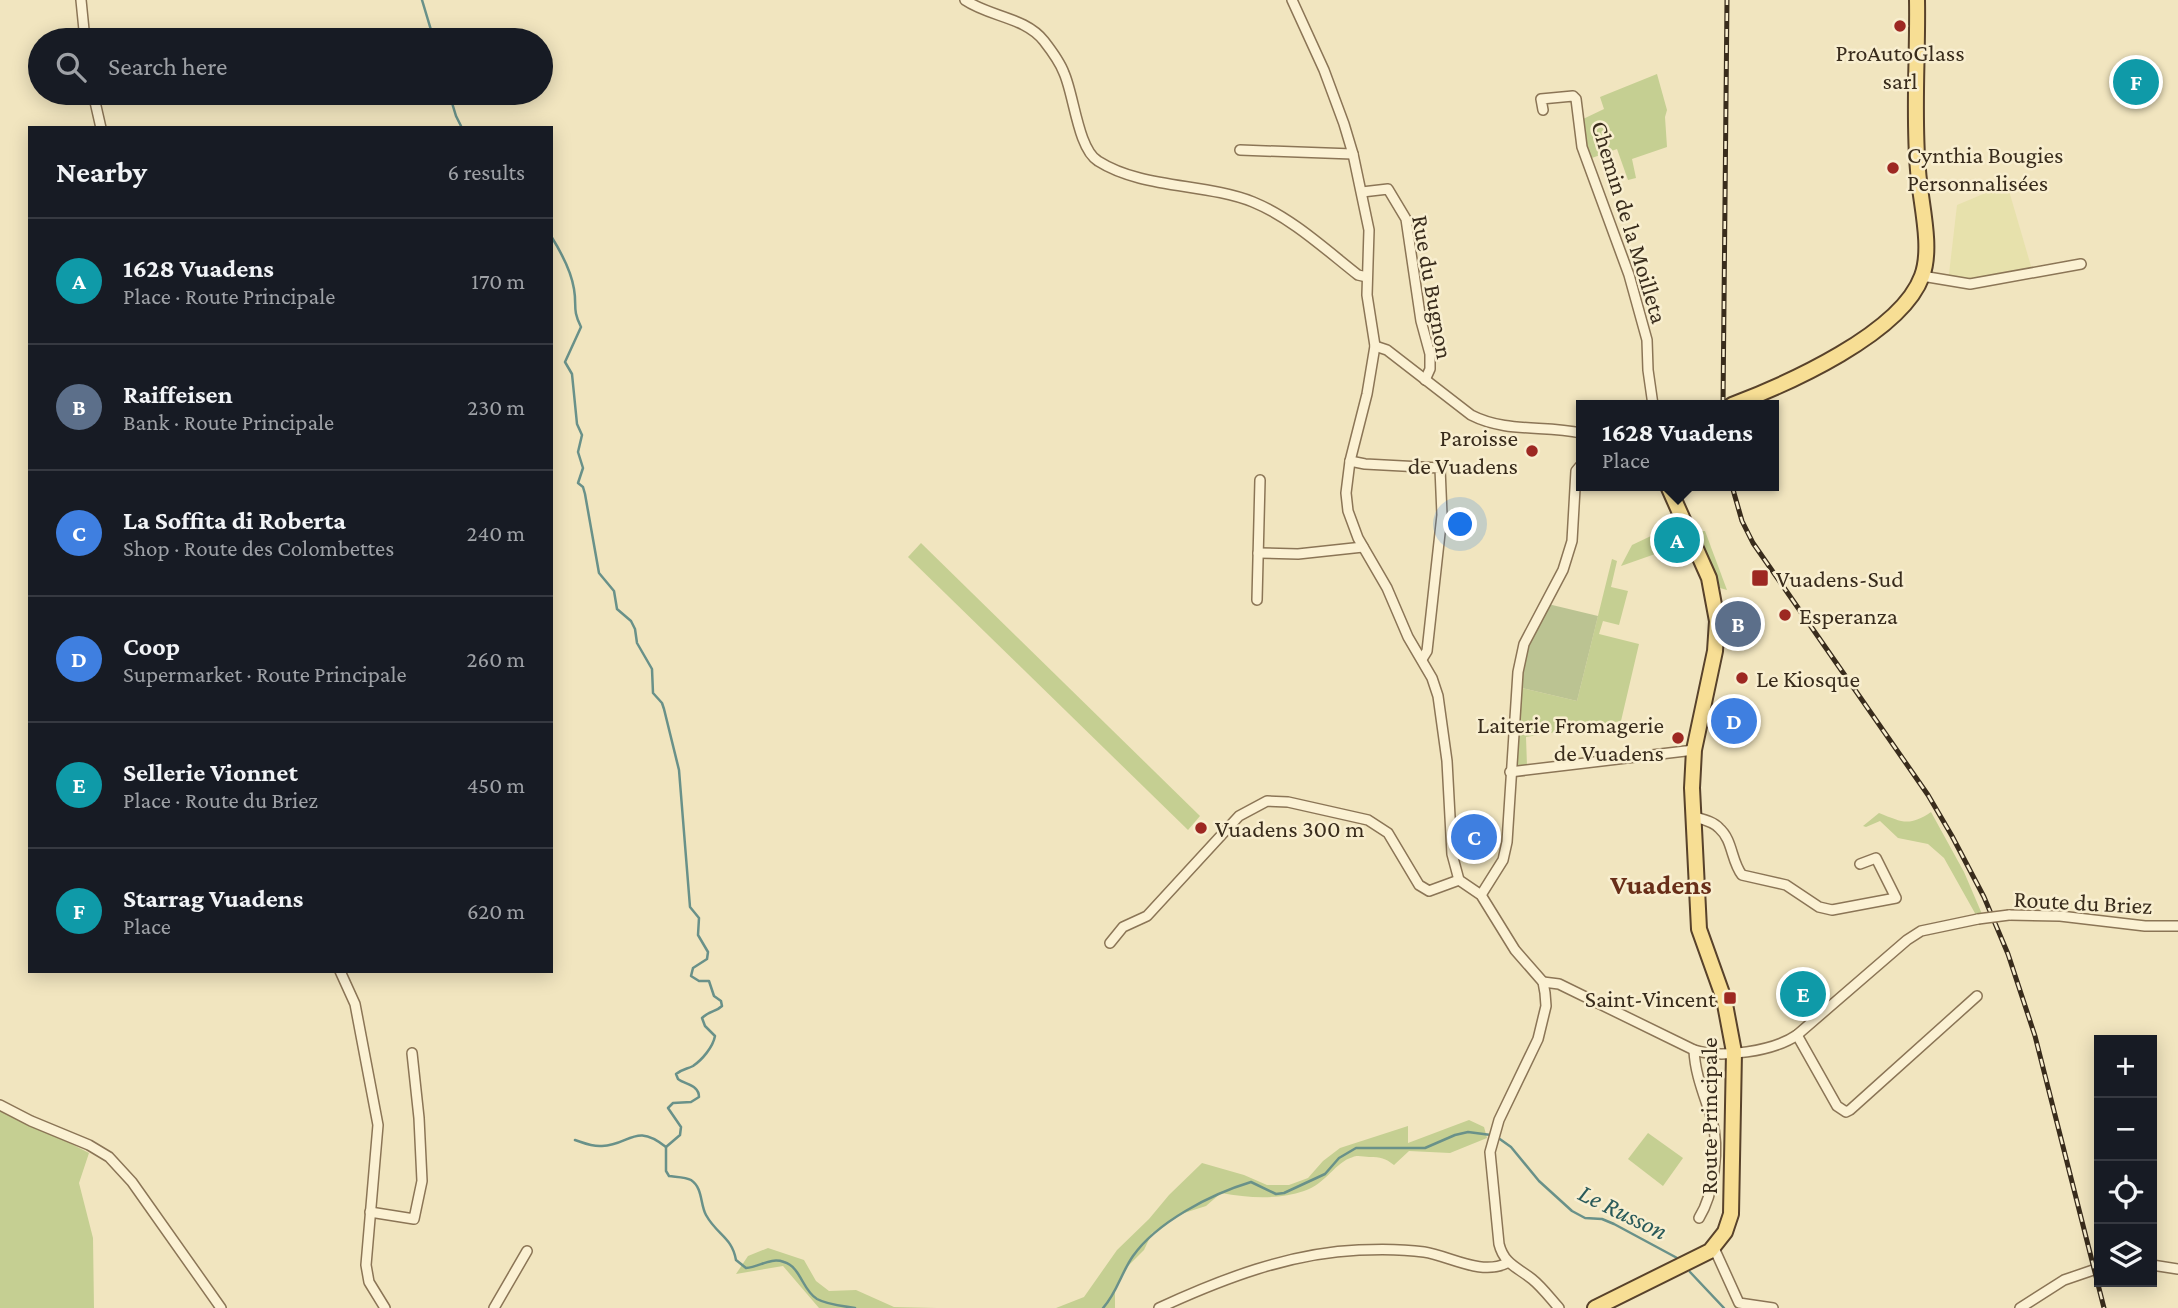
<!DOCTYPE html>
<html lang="en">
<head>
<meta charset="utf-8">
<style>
  :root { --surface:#171b24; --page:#242831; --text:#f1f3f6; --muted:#9ea1a6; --line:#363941; --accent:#7c3aed }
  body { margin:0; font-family:"Crimson Pro",serif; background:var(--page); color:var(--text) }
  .controls { position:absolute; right:21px; bottom:21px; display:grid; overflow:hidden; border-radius:0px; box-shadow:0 4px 18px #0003 }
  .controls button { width:63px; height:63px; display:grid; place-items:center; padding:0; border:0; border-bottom:2px solid var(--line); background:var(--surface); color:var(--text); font:35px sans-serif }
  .you { position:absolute; left:1461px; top:525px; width:24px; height:24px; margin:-18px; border:5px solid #fff; border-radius:50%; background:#1a73e8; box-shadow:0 0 0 10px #1a73e833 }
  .badge { display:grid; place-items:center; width:46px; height:46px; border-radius:50%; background:var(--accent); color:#fff; font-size:23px; font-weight:700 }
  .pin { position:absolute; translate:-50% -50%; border:4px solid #fff; box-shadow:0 2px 7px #0006 }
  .popup { position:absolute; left:1576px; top:400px; width:203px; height:91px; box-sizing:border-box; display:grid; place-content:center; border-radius:0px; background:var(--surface); filter:drop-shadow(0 2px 5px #0005); font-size:23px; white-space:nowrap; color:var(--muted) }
  .popup b { font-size:26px; color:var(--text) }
  .popup::after { content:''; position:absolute; left:50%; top:100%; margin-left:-14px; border:14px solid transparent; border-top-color:var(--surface) }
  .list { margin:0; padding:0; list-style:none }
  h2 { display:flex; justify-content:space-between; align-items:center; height:91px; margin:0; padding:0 28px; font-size:30px }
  h2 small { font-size:23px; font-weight:400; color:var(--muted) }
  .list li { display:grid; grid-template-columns:46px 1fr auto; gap:21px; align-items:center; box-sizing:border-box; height:126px; padding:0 28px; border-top:2px solid var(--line) }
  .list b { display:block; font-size:26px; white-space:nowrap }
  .list p { margin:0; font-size:23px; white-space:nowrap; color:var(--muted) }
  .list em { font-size:23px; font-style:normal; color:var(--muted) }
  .icon { flex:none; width:38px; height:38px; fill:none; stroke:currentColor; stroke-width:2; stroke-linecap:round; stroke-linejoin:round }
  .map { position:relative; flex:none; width:2178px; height:1308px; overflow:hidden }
  .search { position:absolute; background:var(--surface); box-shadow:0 4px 18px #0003; left:28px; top:28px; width:525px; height:77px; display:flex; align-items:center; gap:18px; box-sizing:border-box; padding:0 24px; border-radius:38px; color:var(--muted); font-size:26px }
  .panel { position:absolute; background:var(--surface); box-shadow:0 4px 18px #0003; left:28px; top:126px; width:525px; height:847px; border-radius:0px }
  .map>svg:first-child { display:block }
</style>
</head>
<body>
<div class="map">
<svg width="2178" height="1308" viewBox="0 0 2178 1308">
  <rect width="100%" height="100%" fill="#f1e5bf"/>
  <polygon fill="#e7e1ac" points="2007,184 2033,273 1970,284 1943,280 1949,274 1957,205"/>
  <g fill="#c5cf92">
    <polygon points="1657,74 1667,110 1665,117 1667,147 1632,159 1636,178 1628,180 1617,149 1589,159 1581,120 1604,109 1600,97"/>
    <polygon points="1701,531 1705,531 1727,590 1720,588 1700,536"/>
    <polygon points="1651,536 1658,553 1621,566 1632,545"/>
    <polygon points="921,543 1200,816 1188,830 908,557"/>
    <polygon points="1612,559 1617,561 1611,587 1628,591 1619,625 1603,621 1599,634 1639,644 1621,721 1526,737 1527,766 1514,766 1522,688 1577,701"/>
    <path d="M1931,812l33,60 18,42 -6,1 -32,-57 -16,-14 -30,-6 -18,-17 -14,6 -3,-1 16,-13c23,9 30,14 52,-1z"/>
    <polygon points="0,1107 89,1153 79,1183 93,1238 94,1308 0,1308"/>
    <path d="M1469,1120l15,7 3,11 -37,15 -41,-2 -15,14c-9,-7 -13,-8 -25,-8 -4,0 -12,-2 -16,0 -18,5 -27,27 -49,34 -27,9 -55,7 -83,2l-15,13 -25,8 -29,19 -8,17 -19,19 -10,22v17h-59l28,-11 33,-47 32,-31 20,-24 33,-32 42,12 23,10h22l19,-7 15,-17 17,-13 68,-22v17z"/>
    <polygon points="1648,1133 1683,1158 1663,1186 1628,1159"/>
    <polygon points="768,1248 804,1260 816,1281 829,1291 856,1290 894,1307 937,1308 819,1308 783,1266 736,1274 748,1256"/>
  </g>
  <polygon fill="#bbc392" points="1548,604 1598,616 1577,701 1522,688 1525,654"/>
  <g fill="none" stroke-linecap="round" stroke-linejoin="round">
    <g stroke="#699189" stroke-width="2.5">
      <polyline points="422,0 434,40"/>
      <polyline points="449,93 456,116 462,128"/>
      <path d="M551,236c10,16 20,34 23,53 3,17 -2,20 7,38l-16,35 7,12 5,50 5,11 -4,17 5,16 -5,15 5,4 2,7 14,79 15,18 3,18 14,12 4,8 2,14 15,26 1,24 9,10 2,6 15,61 11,137 9,11 -1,17 10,17 -1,7 -14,9 -2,8 8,5h10l5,15 7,5 1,5c-6,6 -13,5 -20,12l3,8 10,10c-2,11 -13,24 -22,30 -6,3 -11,3 -17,8l2,5c8,6 21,6 21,18l-8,5 -18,1 -5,5 13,19 -1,8 -14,12"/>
      <polyline points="1497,1137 1511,1147 1539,1181 1572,1211 1585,1218 1602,1219 1614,1224 1679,1259"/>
      <path d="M575,1140c9,3 17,7 27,6 28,-1 33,-24 64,1v24l3,5c7,1 17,1 22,4 12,8 9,24 15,35 11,20 26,22 30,45l10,8c14,-1 24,-11 38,-6 17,5 18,28 33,37 11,6 26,7 38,9"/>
      <polyline points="1690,1272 1724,1308"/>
      <path d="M1103,1308c14,-15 18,-35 30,-52 24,-34 78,-62 118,-74l25,12 8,-1 41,-19 14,-16 17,-10h69l30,-13 13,-3 23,3"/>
    </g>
    <defs>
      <g id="minor">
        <polyline points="81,0 85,40"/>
        <path d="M965,0c25,17 60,17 79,41 7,9 16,21 20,32 10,22 14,76 34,88 44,28 107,22 155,41 39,16 73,48 105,73l9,2"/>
        <path d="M1292,0l32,70 20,54 9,30 16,76 -2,65 8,51 -8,48 -17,67 -4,32 2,18 10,27 29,50 21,49 24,41 6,18 9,65 5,93 7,26 22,15 34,55 28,32 2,11 1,13 -8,33 -39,81 -9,32 9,92c5,20 18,23 33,35 10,8 18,19 27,29"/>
        <polyline points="93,93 101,128"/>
        <polyline points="1543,110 1541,99 1573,96 1576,99 1582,147 1629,275 1647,340 1648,370 1653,405"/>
        <polyline points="1240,150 1353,154"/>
        <polyline points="1362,192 1388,189 1406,219 1421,321 1430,354 1430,369 1425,380"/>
        <polyline points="1922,276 1970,284 2081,264"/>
        <path d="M1375,346l12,4 84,65c35,18 73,10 110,18"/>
        <polyline points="1350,461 1365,464 1440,468 1442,515 1427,651 1422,659"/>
        <polyline points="1258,553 1298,554 1363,547"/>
        <polyline points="1257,600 1260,480"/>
        <polyline points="1510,772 1694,750"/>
        <path d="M1692,816c9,3 21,5 27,12 14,12 12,33 23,47l44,10 33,22 13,3 64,-12 -20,-40 -16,6"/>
        <polyline points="1481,895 1503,860 1507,842 1518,672 1524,644 1563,570 1572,541 1576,471 1581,465"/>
        <polyline points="2009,915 2060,916 2145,926 2178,926"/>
        <polyline points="1110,943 1123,927 1147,916 1239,816 1267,801 1288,802 1368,820 1388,833 1419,885 1429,891 1459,880"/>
        <polyline points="340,971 355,1004 378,1125 366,1265 369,1282 385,1308"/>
        <path d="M1543,982l16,2 135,66c27,9 80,1 103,-15l110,-95 14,-9 57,-12"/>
        <polyline points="1797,1035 1837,1106 1846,1112 1850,1110 1977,996"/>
        <path d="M1694,1050c1,25 11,47 18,70 8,28 2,74 -13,98"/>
        <polyline points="0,1105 31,1121 89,1145 109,1157 132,1182 221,1308"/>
        <polyline points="370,1212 414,1219 422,1181 419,1118 412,1053"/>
        <polyline points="1714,1248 1739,1303 1773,1308"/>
        <polyline points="2152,1265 2178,1269"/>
        <polyline points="494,1308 527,1251"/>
        <path d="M1159,1308c63,-29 130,-55 200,-58 22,-1 44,-1 65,2 26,4 57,24 83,11"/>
        <polyline points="2020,1308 2064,1280 2099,1268"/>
      </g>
      <g id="primary">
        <path d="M1732,405c55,-21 169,-71 190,-129 11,-29 -2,-75 -4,-106 -5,-56 0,-113 -1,-170"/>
        <polyline points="1595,1308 1710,1251 1725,1232 1731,1214 1734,1052 1724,999 1699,929 1692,788 1694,750 1715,651 1717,621 1709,578 1668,486"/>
      </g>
    </defs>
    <use href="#minor" stroke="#8b7556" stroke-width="12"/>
    <use href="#primary" stroke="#58422b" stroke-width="18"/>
    <use href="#minor" stroke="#fbf1d3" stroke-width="9"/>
    <use href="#primary" stroke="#f7de94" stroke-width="14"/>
    <defs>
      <g id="rail">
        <polyline points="1723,405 1727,0"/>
        <polyline points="1732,486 1742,521 1753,543 1928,795 1952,836 1984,897 2008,954 2035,1036 2104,1308"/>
      </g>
    </defs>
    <use href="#rail" stroke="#392c1c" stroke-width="5"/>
    <use href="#rail" stroke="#f8eecf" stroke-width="2.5" stroke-dasharray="8" stroke-linecap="butt"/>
    <defs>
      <polyline id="minor-bridge" points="1978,919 2009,915"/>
    </defs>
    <use href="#minor-bridge" stroke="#8b7556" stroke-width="12" stroke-linecap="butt"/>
    <use href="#minor-bridge" stroke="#fbf1d3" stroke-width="9"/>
  </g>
  <g fill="#9d2822" stroke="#f8eecf" stroke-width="2.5">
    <circle cx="1900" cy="26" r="7"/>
    <circle cx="1893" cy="168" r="7"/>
    <circle cx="1532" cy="451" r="7"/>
    <rect x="1751" y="569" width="18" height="18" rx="3.5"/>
    <circle cx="1785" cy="615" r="7"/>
    <circle cx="1742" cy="678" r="7"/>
    <circle cx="1678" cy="738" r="7"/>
    <circle cx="1201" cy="828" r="7"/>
    <rect x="1723" y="991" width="14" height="14" rx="3.5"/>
  </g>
  <g text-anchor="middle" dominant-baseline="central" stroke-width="5" stroke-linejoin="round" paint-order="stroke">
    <g font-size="24" fill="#392c1c" stroke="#f8eecf" text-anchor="start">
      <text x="1900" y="52" text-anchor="middle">ProAutoGlass<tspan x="1900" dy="28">sarl</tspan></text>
      <text x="1907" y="154">Cynthia Bougies<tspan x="1907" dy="28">Personnalisées</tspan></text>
      <text x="1518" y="437" text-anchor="end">Paroisse<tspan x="1518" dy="28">de Vuadens</tspan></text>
      <text x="1776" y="578">Vuadens-Sud</text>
      <text x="1799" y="615">Esperanza</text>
      <text x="1756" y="678">Le Kiosque</text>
      <text x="1664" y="724" text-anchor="end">Laiterie Fromagerie<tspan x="1664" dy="28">de Vuadens</tspan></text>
      <text x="1215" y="828">Vuadens 300 m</text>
      <text x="1716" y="998" text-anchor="end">Saint-Vincent</text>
    </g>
    <g font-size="24" fill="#392c1c" stroke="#f8eecf">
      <text transform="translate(1630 222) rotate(73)">Chemin de la Moilleta</text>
      <text transform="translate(1433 287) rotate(80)">Rue du Bugnon</text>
      <text transform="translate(2083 902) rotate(3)">Route du Briez</text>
      <text transform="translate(1708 1116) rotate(-90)">Route Principale</text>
    </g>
    <g font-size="26" font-style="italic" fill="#2a5a5a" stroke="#f8eecf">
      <text transform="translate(1623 1212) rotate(26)">Le Russon</text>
    </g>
    <g font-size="28" font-weight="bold" fill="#682e18" stroke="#f8eecf">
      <text x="1661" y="884">Vuadens</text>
    </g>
  </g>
</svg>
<div class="controls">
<button>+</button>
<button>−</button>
<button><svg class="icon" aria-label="locate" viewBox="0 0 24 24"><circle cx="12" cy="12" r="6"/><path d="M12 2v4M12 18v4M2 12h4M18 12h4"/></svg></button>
<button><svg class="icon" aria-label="layers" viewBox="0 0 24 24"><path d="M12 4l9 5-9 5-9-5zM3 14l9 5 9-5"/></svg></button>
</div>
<div class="you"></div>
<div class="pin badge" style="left:1677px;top:540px;background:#0f9aa8">A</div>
<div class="popup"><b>1628 Vuadens</b>Place</div>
<div class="pin badge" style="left:1738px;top:624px;background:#5c6f8a">B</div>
<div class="pin badge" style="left:1474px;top:837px;background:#3f7fe0">C</div>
<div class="pin badge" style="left:1734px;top:721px;background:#3f7fe0">D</div>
<div class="pin badge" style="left:1803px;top:994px;background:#0f9aa8">E</div>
<div class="pin badge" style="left:2136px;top:82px;background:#0f9aa8">F</div>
<div class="search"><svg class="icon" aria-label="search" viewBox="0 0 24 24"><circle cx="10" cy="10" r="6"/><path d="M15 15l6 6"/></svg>Search here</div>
<section class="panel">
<h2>Nearby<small>6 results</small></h2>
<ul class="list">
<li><span class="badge" style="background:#0f9aa8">A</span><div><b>1628 Vuadens</b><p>Place · Route Principale</p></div><em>170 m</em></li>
<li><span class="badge" style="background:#5c6f8a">B</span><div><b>Raiffeisen</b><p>Bank · Route Principale</p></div><em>230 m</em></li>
<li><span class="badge" style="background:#3f7fe0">C</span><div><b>La Soffita di Roberta</b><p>Shop · Route des Colombettes</p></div><em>240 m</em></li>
<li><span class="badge" style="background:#3f7fe0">D</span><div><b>Coop</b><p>Supermarket · Route Principale</p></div><em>260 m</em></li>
<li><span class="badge" style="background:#0f9aa8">E</span><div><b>Sellerie Vionnet</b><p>Place · Route du Briez</p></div><em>450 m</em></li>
<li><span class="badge" style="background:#0f9aa8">F</span><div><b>Starrag Vuadens</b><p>Place</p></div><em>620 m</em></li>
</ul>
</section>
</div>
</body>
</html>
